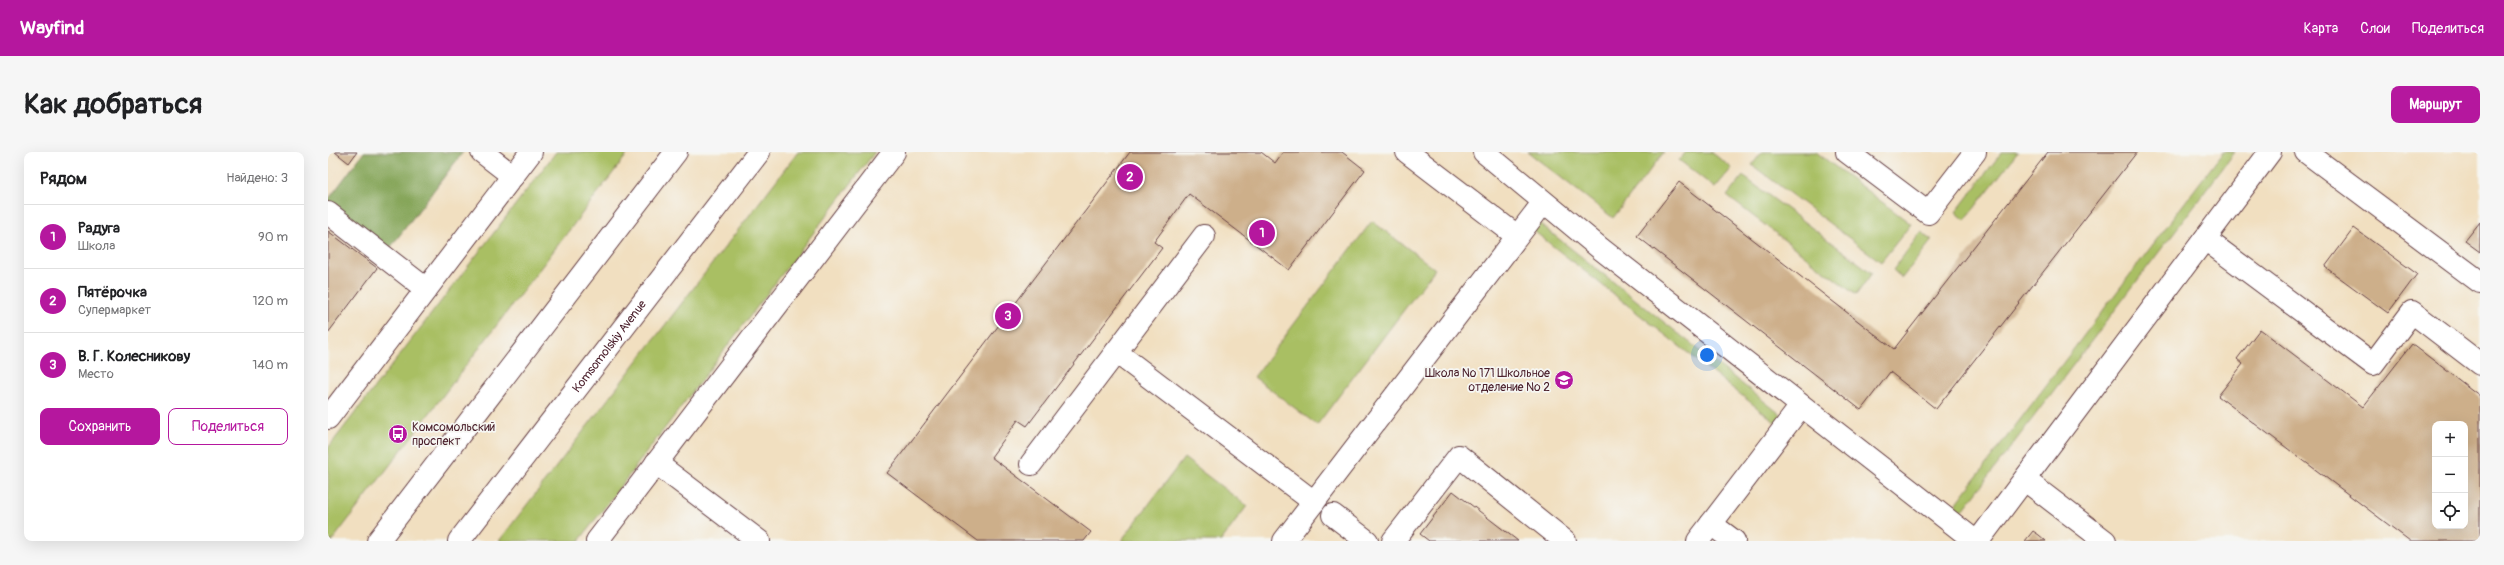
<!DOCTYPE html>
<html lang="ru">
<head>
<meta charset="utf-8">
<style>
  :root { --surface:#fff; --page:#f6f6f6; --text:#202124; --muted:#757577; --line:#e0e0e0; --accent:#b5179e }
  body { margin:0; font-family:Pangolin,sans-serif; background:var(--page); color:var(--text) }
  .controls { position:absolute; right:12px; bottom:12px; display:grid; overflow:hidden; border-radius:8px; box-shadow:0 4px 16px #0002 }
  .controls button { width:36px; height:36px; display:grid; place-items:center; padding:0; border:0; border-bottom:1px solid var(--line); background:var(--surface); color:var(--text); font:20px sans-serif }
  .you { position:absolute; left:1379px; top:203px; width:14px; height:14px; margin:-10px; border:3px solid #fff; border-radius:50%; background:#1a73e8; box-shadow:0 0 0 6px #1a73e833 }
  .badge { display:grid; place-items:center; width:26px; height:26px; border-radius:50%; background:var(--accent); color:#fff; font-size:13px; font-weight:700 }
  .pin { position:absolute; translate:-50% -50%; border:2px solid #fff; box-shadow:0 1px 4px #0006 }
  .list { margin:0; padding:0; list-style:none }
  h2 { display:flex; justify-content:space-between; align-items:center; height:52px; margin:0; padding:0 16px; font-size:17px }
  h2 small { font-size:13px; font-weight:400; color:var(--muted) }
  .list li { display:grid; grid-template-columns:26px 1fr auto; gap:12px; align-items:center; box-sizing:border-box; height:64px; padding:0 16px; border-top:1px solid var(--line) }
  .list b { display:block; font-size:15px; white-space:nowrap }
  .list p { margin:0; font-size:13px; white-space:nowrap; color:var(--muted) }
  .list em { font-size:13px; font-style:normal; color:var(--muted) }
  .actions { display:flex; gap:8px; padding:12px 16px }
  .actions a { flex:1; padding:9px 0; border:1px solid var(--accent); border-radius:8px; text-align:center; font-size:14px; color:var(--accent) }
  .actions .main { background:var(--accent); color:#fff }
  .icon { flex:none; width:22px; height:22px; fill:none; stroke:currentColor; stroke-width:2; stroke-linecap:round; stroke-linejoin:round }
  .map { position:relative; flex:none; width:2152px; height:389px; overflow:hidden; border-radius:8px }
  header { display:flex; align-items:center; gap:24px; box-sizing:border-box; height:56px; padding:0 20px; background:var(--accent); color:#fff }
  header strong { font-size:19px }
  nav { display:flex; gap:22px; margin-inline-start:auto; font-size:14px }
  .intro { display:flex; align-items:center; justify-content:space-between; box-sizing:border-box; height:96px; padding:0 24px }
  h1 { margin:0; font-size:28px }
  .button { padding:10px 18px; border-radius:8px; background:var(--accent); color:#fff; font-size:14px; font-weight:700 }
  main { display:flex; gap:24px; padding:0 24px }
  aside { flex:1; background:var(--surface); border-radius:8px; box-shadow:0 4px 16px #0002 }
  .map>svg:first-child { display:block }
</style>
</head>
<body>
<header>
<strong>Wayfind</strong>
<nav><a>Карта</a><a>Слои</a><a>Поделиться</a></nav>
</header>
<div class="intro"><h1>Как добраться</h1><a class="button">Маршрут</a></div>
<main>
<aside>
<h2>Рядом<small>Найдено: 3</small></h2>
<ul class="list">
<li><span class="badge">1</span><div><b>Радуга</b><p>Школа</p></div><em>90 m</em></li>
<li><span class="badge">2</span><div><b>Пятёрочка</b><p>Супермаркет</p></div><em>120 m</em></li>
<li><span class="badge">3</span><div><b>В. Г. Колесникову</b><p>Место</p></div><em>140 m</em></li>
</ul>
<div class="actions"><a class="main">Сохранить</a><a>Поделиться</a></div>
</aside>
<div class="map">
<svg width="2152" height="389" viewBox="0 0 2152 389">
  <rect width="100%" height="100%" fill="#f6f6f2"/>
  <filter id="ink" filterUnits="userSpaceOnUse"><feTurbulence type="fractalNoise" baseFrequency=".025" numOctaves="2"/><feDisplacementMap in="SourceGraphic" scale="8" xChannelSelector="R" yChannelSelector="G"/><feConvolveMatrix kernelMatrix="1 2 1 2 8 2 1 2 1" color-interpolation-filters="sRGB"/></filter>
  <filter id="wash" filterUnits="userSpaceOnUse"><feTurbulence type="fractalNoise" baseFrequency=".012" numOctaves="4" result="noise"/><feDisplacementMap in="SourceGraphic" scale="16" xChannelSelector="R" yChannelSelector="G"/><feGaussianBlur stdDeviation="0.9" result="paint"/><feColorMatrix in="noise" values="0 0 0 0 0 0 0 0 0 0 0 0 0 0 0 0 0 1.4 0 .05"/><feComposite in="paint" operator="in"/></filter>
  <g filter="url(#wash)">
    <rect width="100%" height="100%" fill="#f1dfc0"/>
    <g fill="#a9bf64" stroke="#7a6f48">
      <polygon points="228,0 301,0 4,389 0,389 0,296"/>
      <polygon points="470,0 547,0 251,389 171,389"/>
      <polygon points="1200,0 1336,0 1285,66"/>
      <polygon points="1358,0 1383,0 1404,16 1387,36 1351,8"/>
      <polygon points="1434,0 1488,0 1583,72 1553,110 1424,13"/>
      <polygon points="1674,0 1690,0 1637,68 1628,60"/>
      <polygon points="1895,0 1907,0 1632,362 1625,356"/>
      <polygon points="1415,24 1544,121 1528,143 1399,44"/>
      <polygon points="1207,68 1456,265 1451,273 1202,76"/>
      <polygon points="1044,69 1107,117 989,273 926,225"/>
      <polygon points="1593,80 1604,88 1574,126 1565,118"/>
      <polygon points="856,306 919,354 893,389 793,389"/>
    </g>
    <polygon fill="#86a65a" stroke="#686242" points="36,0 135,0 62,96 0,48"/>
    <g id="blocks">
      <g fill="#cdaf8a" fill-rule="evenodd">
        <polygon points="7,0 29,0 21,11"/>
        <polygon points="802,0 933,0 947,11 955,0 1014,0 1037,18 961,118 861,42 826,90 834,96 699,274 690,268 663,305 763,380 756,389 650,389 559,321"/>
        <polygon points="1720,0 1809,0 1608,257 1562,220 1533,258 1309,84 1351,30 1566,197"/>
        <polygon points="2152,70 2152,100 2137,89"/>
        <polygon points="2026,76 2089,122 2060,161 1997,115"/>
        <polygon points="0,79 49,116 0,181"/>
        <path d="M1932,177l103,78 49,-63 68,52v145h-70l-192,-145 25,-32 -6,-5zM2107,272h30v102h-30z"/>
        <polygon points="1125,339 1190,389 1101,389 1092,382"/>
        <polygon points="1705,379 1711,383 1718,389 1697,389"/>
      </g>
    </g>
  </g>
  <g filter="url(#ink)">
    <use href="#blocks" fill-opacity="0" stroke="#633c41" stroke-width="1"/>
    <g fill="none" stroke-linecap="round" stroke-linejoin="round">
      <defs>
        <g id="minor">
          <polyline points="154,0 185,24"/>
          <polyline points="1079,0 1189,84"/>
          <polyline points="1156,0 1273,97 1647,389"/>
          <polyline points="1519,0 1600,61 1647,0"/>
          <polyline points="1978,0 2152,130"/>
          <polyline points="0,61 98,137"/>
          <polyline points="1877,87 2045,212 2084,160 2152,212"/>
          <polyline points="788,200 986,350"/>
          <polyline points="0,266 203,0"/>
          <polyline points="328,311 431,389"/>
          <polyline points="703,312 876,84"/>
          <polyline points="1697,328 1777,389"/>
          <polyline points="1005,363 1039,389"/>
          <polyline points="1383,372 1406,389"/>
          <polyline points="269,389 566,0"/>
          <polyline points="956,389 1215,51"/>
          <polyline points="1065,389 1131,304 1237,389"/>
          <polyline points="1370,389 1473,254"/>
          <polyline points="1650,389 1942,0"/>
        </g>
        <g id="major">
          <polyline points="50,389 348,0"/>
          <path id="s1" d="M131,389l300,-389"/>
        </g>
      </defs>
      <use href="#minor" stroke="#633c41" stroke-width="24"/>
      <use href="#major" stroke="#633c41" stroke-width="24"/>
      <use href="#minor" stroke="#fff" stroke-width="22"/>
      <use href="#major" stroke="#fff" stroke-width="22"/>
    </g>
  </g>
  <defs>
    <symbol id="school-disc" viewBox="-11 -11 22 22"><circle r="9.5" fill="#b5179e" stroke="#f6f6f2"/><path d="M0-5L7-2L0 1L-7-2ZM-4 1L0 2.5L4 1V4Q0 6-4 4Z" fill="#fff"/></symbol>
    <symbol id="bus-disc" viewBox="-11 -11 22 22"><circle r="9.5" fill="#b5179e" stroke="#f6f6f2"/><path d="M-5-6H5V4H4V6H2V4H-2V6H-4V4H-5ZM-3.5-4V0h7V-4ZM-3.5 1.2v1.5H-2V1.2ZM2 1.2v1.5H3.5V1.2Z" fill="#fff"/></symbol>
  </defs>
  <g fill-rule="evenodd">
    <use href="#school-disc" x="1225" y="217" width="22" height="22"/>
    <use href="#bus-disc" x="59" y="271" width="22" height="22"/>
  </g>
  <g text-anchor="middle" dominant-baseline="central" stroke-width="3.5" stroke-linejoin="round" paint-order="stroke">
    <g font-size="12" fill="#4a1f2b" stroke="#f6f6f2">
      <text stroke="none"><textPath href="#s1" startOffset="246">Komsomolskiy Avenue</textPath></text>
    </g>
    <g font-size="12" fill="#4a1f2b" stroke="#f6f6f2" text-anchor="end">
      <text x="1222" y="221">Школа № 171 Школьное<tspan x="1222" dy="14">отделение № 2</tspan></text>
      <text x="84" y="275" text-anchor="start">Комсомольский<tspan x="84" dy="14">проспект</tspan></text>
    </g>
  </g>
</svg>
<div class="controls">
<button>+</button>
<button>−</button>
<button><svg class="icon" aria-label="locate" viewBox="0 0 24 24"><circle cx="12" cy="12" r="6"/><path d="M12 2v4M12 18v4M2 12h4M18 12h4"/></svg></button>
</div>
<div class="you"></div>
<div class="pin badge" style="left:934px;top:81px">1</div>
<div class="pin badge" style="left:802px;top:25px">2</div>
<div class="pin badge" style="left:680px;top:164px">3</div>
</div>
</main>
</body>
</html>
